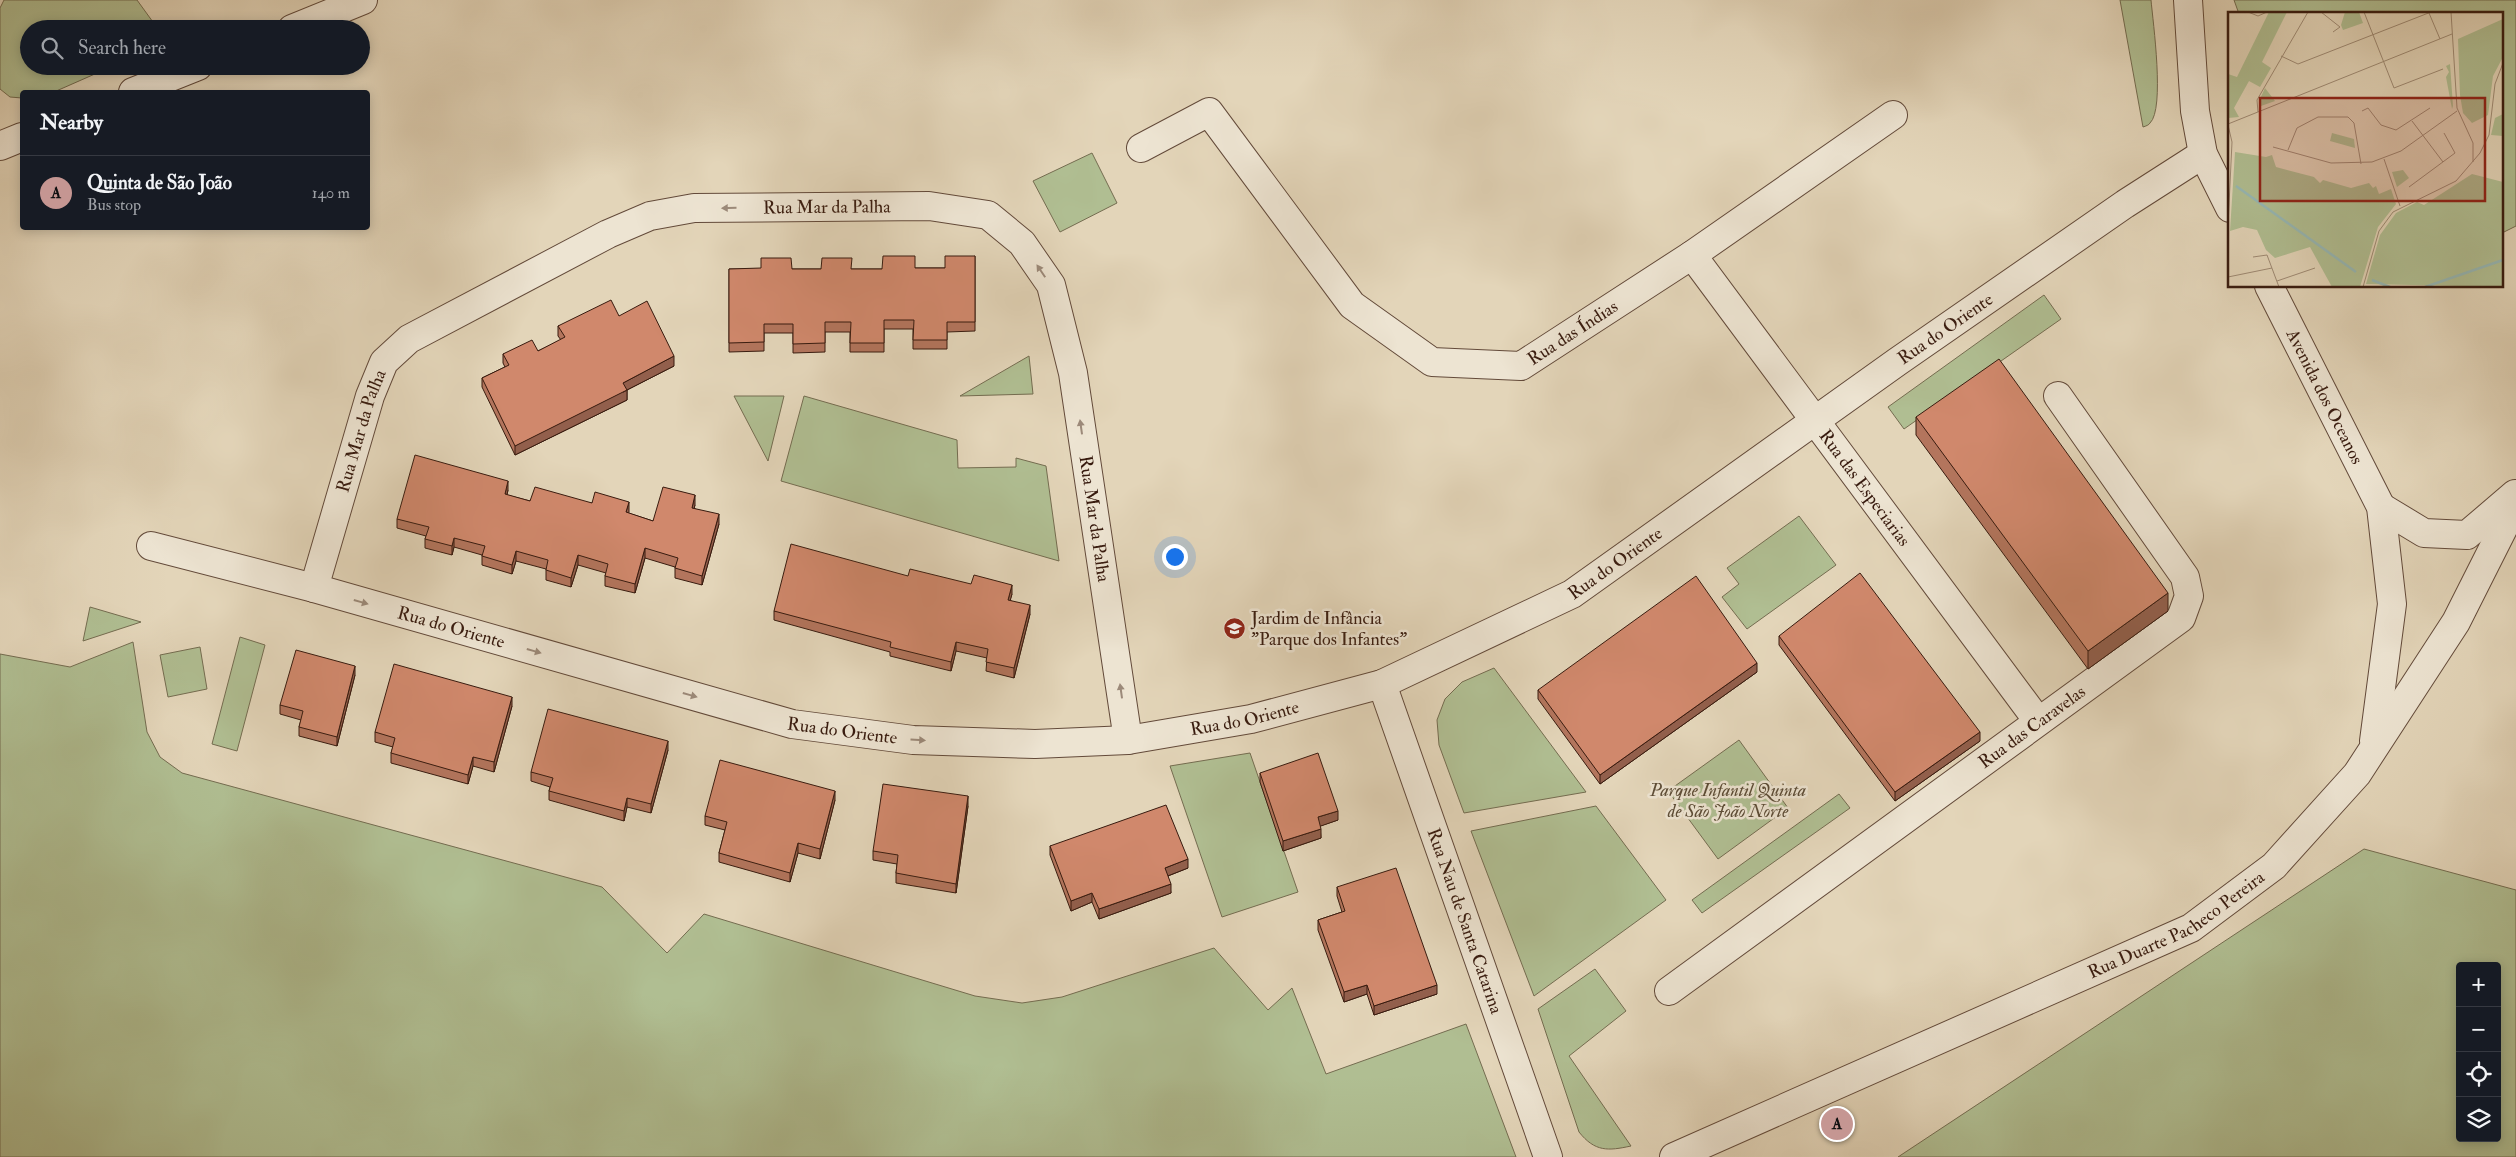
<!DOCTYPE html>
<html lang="en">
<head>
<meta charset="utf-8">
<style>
  :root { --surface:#171b24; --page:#20242c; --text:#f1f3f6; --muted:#9ea1a6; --line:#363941; --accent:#c59692 }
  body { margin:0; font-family:"IM FELL Double Pica",serif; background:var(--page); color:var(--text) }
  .controls { position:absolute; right:15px; bottom:15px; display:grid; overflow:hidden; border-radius:5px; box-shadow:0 2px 12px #0003 }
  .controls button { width:45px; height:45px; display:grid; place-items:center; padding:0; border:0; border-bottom:1px solid var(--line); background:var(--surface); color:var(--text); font:25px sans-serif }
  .you { position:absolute; left:1174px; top:556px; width:18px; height:18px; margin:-12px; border:4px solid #fff; border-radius:50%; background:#1a73e8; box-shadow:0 0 0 8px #1a73e833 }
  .badge { display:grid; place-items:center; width:32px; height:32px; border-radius:50%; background:var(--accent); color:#111; font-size:16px; font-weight:700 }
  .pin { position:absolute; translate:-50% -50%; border:2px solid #fff; box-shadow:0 1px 5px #0006 }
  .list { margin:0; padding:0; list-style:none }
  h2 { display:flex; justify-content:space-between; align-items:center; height:65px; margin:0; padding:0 20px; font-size:21px }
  h2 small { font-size:16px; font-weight:400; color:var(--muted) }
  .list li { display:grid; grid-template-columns:32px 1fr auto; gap:15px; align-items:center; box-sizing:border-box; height:75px; padding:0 20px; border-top:1px solid var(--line) }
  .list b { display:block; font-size:19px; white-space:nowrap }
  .list p { margin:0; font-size:16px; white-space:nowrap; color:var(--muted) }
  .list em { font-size:16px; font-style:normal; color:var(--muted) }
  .icon { flex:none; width:28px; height:28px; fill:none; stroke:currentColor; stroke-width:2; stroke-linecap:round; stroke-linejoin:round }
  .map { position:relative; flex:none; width:2516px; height:1157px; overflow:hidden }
  .search { position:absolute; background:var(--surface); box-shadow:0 2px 12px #0003; left:20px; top:20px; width:350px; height:55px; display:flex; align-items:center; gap:12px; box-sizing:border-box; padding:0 18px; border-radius:28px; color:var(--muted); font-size:19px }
  .panel { position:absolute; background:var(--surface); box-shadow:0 2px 12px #0003; left:20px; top:90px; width:350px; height:140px; border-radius:5px }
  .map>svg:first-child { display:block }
</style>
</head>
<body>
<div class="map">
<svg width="2516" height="1157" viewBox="0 0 2516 1157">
  <rect width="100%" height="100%" fill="#e3d5b9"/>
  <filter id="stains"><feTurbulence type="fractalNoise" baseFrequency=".004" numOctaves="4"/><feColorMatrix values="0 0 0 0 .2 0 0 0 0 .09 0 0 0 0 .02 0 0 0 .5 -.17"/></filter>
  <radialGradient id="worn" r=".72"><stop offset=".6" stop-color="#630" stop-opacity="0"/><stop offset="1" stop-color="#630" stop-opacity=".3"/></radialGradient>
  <g fill="#b0be92" stroke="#746c50" fill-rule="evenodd">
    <polygon points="4,0 137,0 158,29 29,29 29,66 113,66 54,92 22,92 22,98 10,97 0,89 0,8"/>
    <path d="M2120,0h31c2,22 14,109 -1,123 -1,2 -4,3 -7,4z"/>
    <polygon points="2234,0 2516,0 2516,226 2502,233 2502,14 2239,14"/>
    <polygon points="1092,153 1117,203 1060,232 1033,181"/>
    <polygon points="2044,295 2061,319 1904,429 1888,407"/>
    <polygon points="1029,356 1033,394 960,396"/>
    <polygon points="734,396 784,396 768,461"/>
    <polygon points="804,396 957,440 958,468 1016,467 1016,458 1046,466 1059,561 781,481"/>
    <polygon points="1799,516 1836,565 1747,629 1722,597 1739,584 1727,568"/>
    <polygon points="90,607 141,622 83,641"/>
    <polygon points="240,637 265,645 237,751 212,744"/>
    <polygon points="133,642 147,732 160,757 182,773 602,887 667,953 704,914 975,996 1022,1003 1062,997 1214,948 1268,1010 1292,988 1326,1074 1466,1024 1516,1157 0,1157 0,654 70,667"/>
    <polygon points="200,647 207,689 168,697 160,655"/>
    <polygon points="1494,668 1586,792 1464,813 1439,745 1437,720 1445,699 1462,682"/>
    <polygon points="1739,740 1788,808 1718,859 1668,791"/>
    <polygon points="1250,753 1298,892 1222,917 1170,766"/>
    <polygon points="1839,794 1850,808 1702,913 1692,900"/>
    <polygon points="1596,806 1666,900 1534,996 1471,831"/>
    <path d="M2364,849l152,41v267h-618zM2460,966h37v172h-37z"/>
    <path d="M1595,969l31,42 -57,45 62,90c-23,5 -36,6 -52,-14l-41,-123z"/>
  </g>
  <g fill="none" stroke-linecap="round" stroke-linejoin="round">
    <defs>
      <g id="street">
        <polyline points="2188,0 2195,111 2203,154 2230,208"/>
        <polyline points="292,29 363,0"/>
        <polyline points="133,92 198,66"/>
        <polyline points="0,146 22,137"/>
        <path id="s1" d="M1141,148l68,-36 143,193 80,57 89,4 171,-111 201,-140"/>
        <path id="s2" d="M1692,255l346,466"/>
        <path id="s3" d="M2269,286l112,221 11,97 -18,137"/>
        <polyline points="2381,507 2424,533 2467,535 2515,494"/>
        <path id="s4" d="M151,546l163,42 478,136 121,16 122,4 93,-4 123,-21 131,-35 190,-90 325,-232 228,-158 78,-50"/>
        <path id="s5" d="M314,588l56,-192 14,-34 25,-23 199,-105 42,-18 44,-8 235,-2 59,9 34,28 29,42 22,88 55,367"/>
        <path id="s6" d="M1382,684l166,473"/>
        <path id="s7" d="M1669,991l512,-373 8,-22 -4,-19 -127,-181"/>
        <path id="s8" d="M1674,1157l517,-229 83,-62 83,-92 99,-152 60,-119"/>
      </g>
    </defs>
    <use href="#street" stroke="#634a3a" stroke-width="30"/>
    <use href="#street" stroke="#ede4d2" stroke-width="28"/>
  </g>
  <g fill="#b3755d" stroke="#381b0f">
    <polygon points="975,256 975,331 947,332 947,349 913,349 913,329 884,329 884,352 850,352 850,332 825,332 825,352 793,353 793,333 764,333 764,351 729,352 729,269 882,269 915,268 945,268"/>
    <polygon points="619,316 674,366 627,390 627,400 515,455 482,387 482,378 505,367 503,363 503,354 538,351 561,340 558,336 558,326"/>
    <polygon points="1916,417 2168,611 2088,669 1916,435"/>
    <polygon points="508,490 507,495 530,501 592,503 629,512 628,513 653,521 695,505 694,508 719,524 702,585 675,578 675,567 645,558 635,593 605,586 605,576 606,573 578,565 571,587 546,580 546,569 516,561 512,574 482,565 482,555 454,547 452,555 425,548 425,539 426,536 397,528 397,519"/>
    <polygon points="1012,594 1010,600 1030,614 1014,678 986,671 987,658 956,651 951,671 890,656 890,652 774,620 774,611"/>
    <polygon points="1779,636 1980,741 1895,801 1779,645"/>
    <polygon points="1757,672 1600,784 1538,699 1538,690"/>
    <polygon points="355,675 337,746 299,736 299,727 301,720 280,714 280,705"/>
    <polygon points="512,706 494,772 473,766 468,784 391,763 391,753 393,747 375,742 375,732"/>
    <polygon points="668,750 651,813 627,807 624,821 549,800 549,791 550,787 531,781 531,772"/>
    <polygon points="1260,773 1338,820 1320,826 1321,838 1283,851 1260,782"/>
    <polygon points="835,800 820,859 798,853 790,882 719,862 719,853 725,830 705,825 705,816"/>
    <polygon points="968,806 956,893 896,883 896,873 897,864 873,860 873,851"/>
    <polygon points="1050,846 1188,868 1168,876 1171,893 1099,919 1092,902 1071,911 1050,855"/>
    <polygon points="1337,887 1437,994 1374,1015 1367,994 1344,1002 1318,930 1318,920 1342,912 1337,896"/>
  </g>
  <g fill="#925f4c" stroke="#381b0f">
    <polygon points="674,356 674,366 623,392 627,390 627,400 515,455 515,446 623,383"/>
    <polygon points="508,481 508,490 505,503 505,494"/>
    <polygon points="695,495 695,505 692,517 692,508"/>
    <polygon points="629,502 629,512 626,522 626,512"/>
    <polygon points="719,514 719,524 702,585 702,576"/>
    <polygon points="454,538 454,547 452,555 452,546"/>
    <polygon points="645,548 645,558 635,593 635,584"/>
    <polygon points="516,551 516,561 512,574 512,565"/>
    <polygon points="578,555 578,565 571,587 571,578"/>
    <polygon points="1012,585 1012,594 1008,609 1008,600"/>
    <polygon points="2168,593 2168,611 2088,669 2088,651"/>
    <polygon points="1030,605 1030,614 1014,678 1014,668"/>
    <polygon points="956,642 956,651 951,671 951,662"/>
    <polygon points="1757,663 1757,672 1600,784 1600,775"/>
    <polygon points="355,666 355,675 337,746 337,737"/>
    <polygon points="512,697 512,706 494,772 494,762"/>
    <polygon points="1980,732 1980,741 1895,801 1895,792"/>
    <polygon points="668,741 668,750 651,813 651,804"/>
    <polygon points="473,757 473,766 468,784 468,775"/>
    <polygon points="835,791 835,800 820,859 820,849"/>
    <polygon points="968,796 968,806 956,893 956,884"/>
    <polygon points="627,798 627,807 624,821 624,811"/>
    <polygon points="1338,811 1338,820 1318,827 1318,817"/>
    <polygon points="1321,829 1321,838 1283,851 1283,841"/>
    <polygon points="798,843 798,853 790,882 790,873"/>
    <polygon points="1188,859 1188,868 1165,877 1165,868"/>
    <polygon points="1171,884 1171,893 1099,919 1099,909"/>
    <polygon points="1092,893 1092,902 1071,911 1071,901"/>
    <polygon points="1367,985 1367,994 1344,1002 1344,992"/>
    <polygon points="1437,985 1437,994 1374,1015 1374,1006"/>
  </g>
  <g fill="#d0886c" stroke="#381b0f">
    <polygon points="883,256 915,256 915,268 945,268 945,256 975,256 975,322 947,322 947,340 913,340 914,320 884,320 884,343 850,343 851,322 825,322 825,343 793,344 793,324 764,324 764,342 729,343 729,269 761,268 761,258 791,258 792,269 821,269 822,258 852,258 851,269 882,269"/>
    <polygon points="611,300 619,316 647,301 674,356 623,383 627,390 515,446 482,378 509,365 503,354 532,340 538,351 565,337 558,326"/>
    <polygon points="1999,359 2168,593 2088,651 1916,417"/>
    <polygon points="415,455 508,481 505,494 530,501 535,487 592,503 595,492 629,502 626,512 653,521 663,487 695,495 692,508 719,514 702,576 675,568 678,558 645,548 635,584 605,576 608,564 578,555 571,578 546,570 548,560 516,551 512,565 482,556 485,546 454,538 452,546 425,539 429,527 397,519"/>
    <polygon points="791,544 908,576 910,569 971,584 974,575 1012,585 1008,600 1030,605 1014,668 986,662 988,649 956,642 951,662 890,647 891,642 774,611"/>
    <polygon points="1860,573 1980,732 1895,792 1779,636"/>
    <polygon points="1696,576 1757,663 1600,775 1538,690"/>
    <polygon points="296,650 355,666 337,737 299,727 303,711 280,705"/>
    <polygon points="394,664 512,697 494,762 473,757 468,775 391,753 395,738 375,732"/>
    <polygon points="548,709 668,741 651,804 627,798 624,811 549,791 553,778 531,772"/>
    <polygon points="1318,753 1338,811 1318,817 1321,829 1283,841 1260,773"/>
    <polygon points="720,760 835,791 820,849 798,843 790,873 719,853 727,822 705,816"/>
    <polygon points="883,784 968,796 956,884 896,873 898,855 873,851"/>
    <polygon points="1166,805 1188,859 1165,868 1171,884 1099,909 1092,893 1071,901 1050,846"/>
    <polygon points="1396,868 1437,985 1374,1006 1367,985 1344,992 1318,920 1345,911 1337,887"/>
  </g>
  <defs><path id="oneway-solid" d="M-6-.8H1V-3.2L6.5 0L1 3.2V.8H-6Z" transform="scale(1.25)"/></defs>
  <g fill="#9c8a7a">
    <use href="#oneway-solid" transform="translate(729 208) rotate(179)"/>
    <use href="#oneway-solid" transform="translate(1041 271) rotate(-124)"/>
    <use href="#oneway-solid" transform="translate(1081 427) rotate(-98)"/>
    <use href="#oneway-solid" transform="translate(361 602) rotate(16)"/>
    <use href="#oneway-solid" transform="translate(534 651) rotate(16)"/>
    <use href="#oneway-solid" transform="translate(1121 691) rotate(-98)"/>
    <use href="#oneway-solid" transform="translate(690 695) rotate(16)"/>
    <use href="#oneway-solid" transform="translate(918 740) rotate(3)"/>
  </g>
  <defs>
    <symbol id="school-disc" viewBox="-11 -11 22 22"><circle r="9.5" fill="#8f2418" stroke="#ede4d2"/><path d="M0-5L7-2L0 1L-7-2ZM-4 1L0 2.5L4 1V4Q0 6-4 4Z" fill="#fff"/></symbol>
  </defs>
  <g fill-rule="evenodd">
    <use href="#school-disc" x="1222" y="616" width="25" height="25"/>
  </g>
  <g text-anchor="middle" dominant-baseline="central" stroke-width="5" stroke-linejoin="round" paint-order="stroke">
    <g font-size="18" fill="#381b0f" stroke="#ede4d2">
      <text stroke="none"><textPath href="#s5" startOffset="719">Rua Mar da Palha</textPath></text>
      <text stroke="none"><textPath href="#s4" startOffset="1931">Rua do Oriente</textPath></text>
      <text stroke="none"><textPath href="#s1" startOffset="566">Rua das Índias</textPath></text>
      <text stroke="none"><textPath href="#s3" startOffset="124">Avenida dos Oceanos</textPath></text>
      <text stroke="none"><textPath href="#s5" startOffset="164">Rua Mar da Palha</textPath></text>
      <text stroke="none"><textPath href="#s2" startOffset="290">Rua das Especiarias</textPath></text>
      <text stroke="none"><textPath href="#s5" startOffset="1214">Rua Mar da Palha</textPath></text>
      <text stroke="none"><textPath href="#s4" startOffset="1526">Rua do Oriente</textPath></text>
      <text stroke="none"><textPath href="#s4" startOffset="311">Rua do Oriente</textPath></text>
      <text stroke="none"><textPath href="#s4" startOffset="1121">Rua do Oriente</textPath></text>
      <text stroke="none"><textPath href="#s7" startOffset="449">Rua das Caravelas</textPath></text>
      <text stroke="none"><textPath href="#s4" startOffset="716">Rua do Oriente</textPath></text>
      <text stroke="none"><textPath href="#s6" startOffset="251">Rua Nau de Santa Catarina</textPath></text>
      <text stroke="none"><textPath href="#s8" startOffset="554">Rua Duarte Pacheco Pereira</textPath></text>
    </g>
    <g font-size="18" fill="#381b0f" stroke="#ede4d2" text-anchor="start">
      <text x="1251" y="618">Jardim de Infância<tspan x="1251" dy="21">"Parque dos Infantes"</tspan></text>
    </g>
    <g font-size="18" font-style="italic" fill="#5c4c36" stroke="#ede4d2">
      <text x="1728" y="790">Parque Infantil Quinta<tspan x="1728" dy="21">de São João Norte</tspan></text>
    </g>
  </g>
  <g transform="translate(2228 12)">
    <rect width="275" height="275" fill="#e3d5b9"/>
    <path d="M41,0h18l-25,50 9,6 -11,19 -11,-6 -15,27 5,9 -11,1v-44l9,3zM117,0h14l4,11 -20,7 -2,-5zM275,7v38l-10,19 -5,39 -16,8 -9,-10 -3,-18 -2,-56zM222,52l3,42 -1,3 -6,-32 3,-5 -3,-6zM37,76l10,13 -14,5 -1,-7zM275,102v22l-12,-1 4,-17zM104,121l22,6 1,9 -25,-7zM7,140l31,5 6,-2 4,12 38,10 6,6 3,-3 28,8 18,-5 4,5 3,-2 3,8 12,-5 5,15 -18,23 -18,60h-28l-22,-40 -35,11 -9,-8 -9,-20 -14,-3 -13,4zM175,158l6,8 -12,9 -5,-15zM244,162l31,8v105l-137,-3 14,-49 16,-22 21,-11 7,3z" fill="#b0be92"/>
    <path fill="none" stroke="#96b8b5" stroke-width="2.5" d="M8,174l120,86M144,268l18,7M197,275l78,-27"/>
    <path fill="none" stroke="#9f8b75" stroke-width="1" d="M20,0l10,4 9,-4M93,0l19,15 -7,5M136,0l30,76 49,-19M223,0l6,96 16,35v19M201,1l11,26M53,44l17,8 133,-52M134,99l6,-3 13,17 15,5 34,-22M30,100l-1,-12 51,-88M184,109l31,41M0,112l224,-90M0,113l4,17 -4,84M45,135l58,16 41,-1 29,-11 56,-40M60,138l9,-22 21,-11h30l6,6 7,41M156,147l16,47M181,175l46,-34 -11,-20M25,245l14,-2 12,32M0,265l44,-9M49,269l38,-13M135,275l16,-56 14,-19 63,-31 24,-28 9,-18 6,-51 8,-21"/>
    <path fill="#8f2418" fill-opacity="0.15" stroke="#8f2418" stroke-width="2.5" d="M32,86h225v103h-225z"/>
    <rect width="275" height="275" fill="none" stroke="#381b0f" stroke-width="2.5"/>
  </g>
  <rect width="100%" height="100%" filter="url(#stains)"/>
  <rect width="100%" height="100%" fill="url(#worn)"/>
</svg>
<div class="controls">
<button>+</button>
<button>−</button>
<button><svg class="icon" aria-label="locate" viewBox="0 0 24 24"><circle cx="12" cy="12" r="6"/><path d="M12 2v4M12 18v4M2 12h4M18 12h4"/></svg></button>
<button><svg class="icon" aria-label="layers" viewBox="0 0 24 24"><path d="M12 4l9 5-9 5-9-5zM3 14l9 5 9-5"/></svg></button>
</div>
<div class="you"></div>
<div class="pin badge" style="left:1837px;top:1124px">A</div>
<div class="search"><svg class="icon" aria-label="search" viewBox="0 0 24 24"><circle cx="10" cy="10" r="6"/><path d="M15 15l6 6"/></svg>Search here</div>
<section class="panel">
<h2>Nearby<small></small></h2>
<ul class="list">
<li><span class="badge">A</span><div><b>Quinta de São João</b><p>Bus stop</p></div><em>140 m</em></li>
</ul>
</section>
</div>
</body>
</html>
